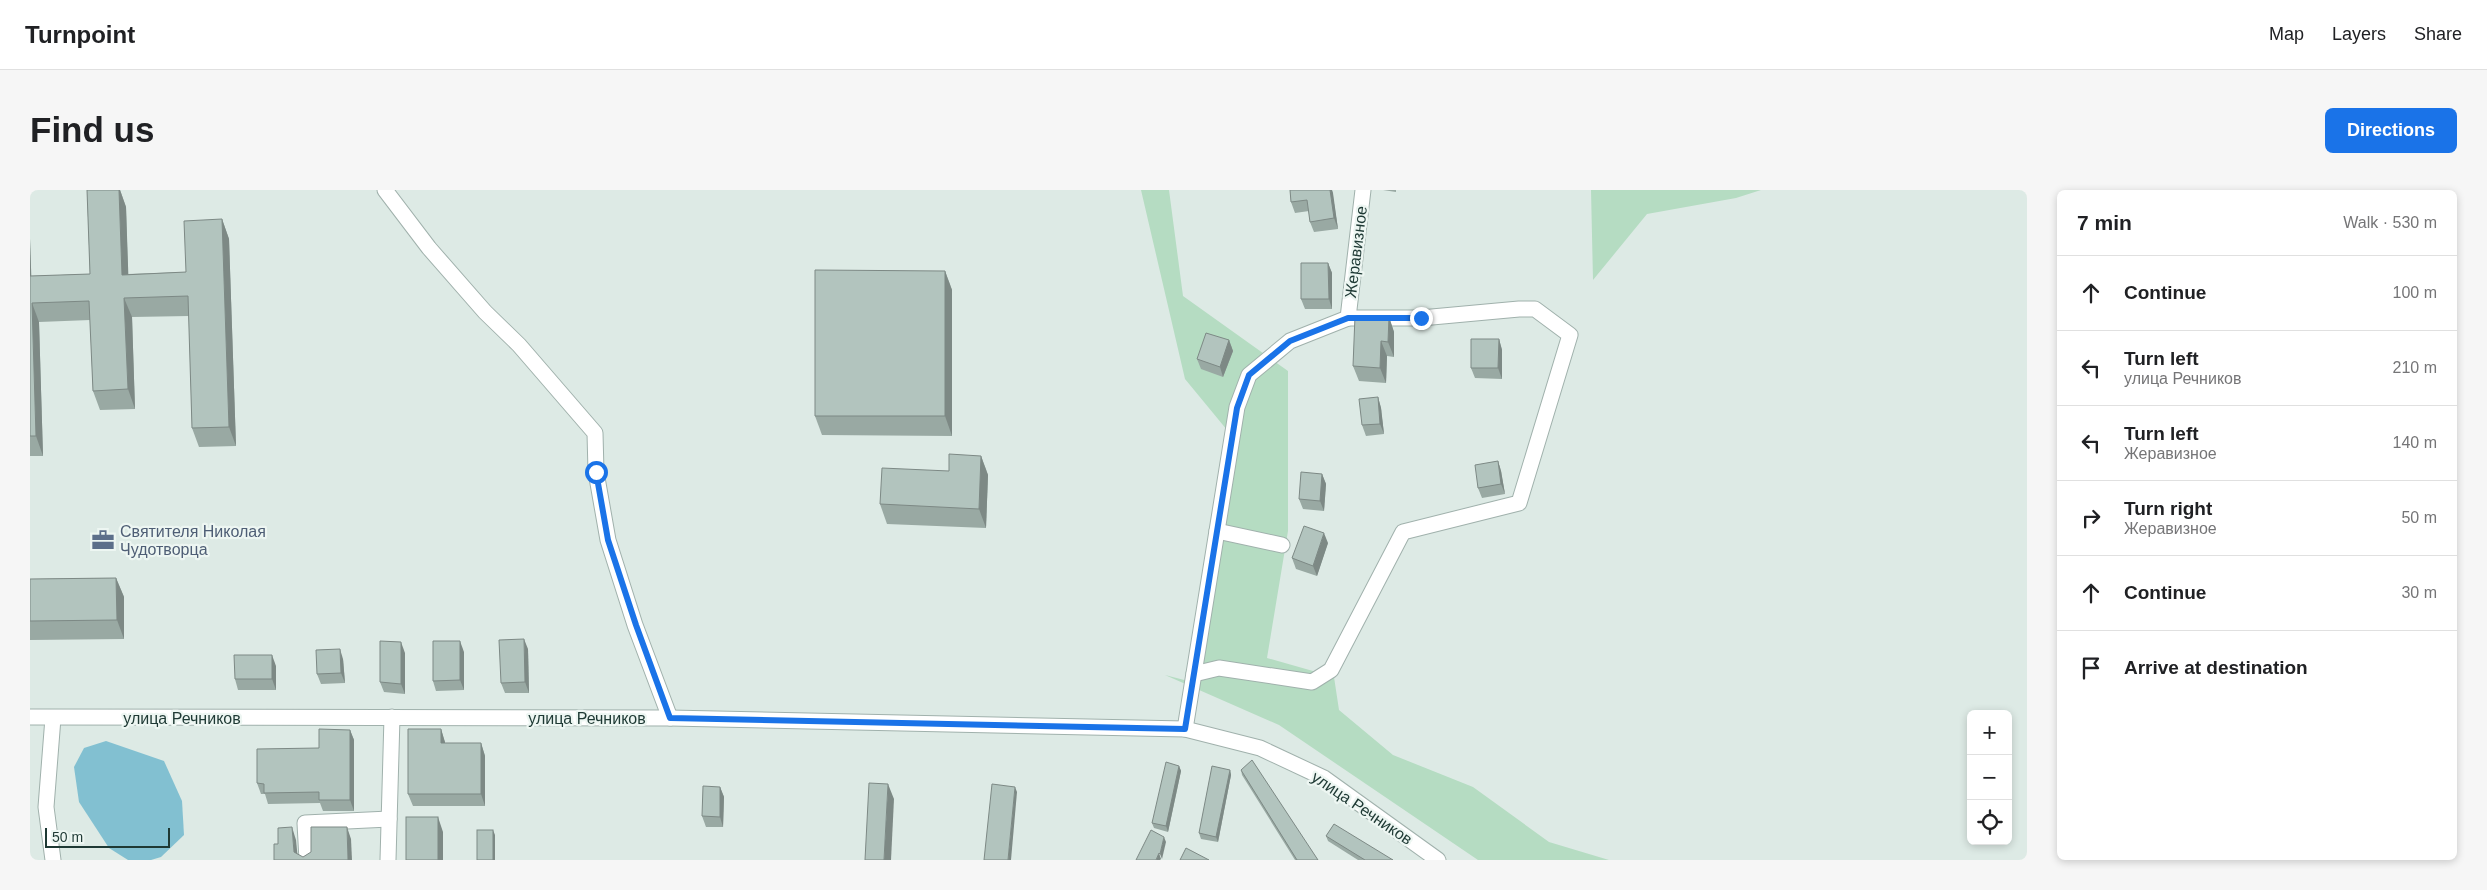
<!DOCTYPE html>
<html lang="en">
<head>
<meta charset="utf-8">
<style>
  :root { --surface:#fff; --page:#f6f6f6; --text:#202124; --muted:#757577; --line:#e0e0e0; --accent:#1a73e8 }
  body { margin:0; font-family:Helvetica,sans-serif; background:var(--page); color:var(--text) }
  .controls { position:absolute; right:15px; bottom:15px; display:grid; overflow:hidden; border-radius:8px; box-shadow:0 2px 8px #0003 }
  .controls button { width:45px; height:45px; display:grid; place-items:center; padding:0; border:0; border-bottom:1px solid var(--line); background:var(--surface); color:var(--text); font:25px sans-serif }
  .scale { position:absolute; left:15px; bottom:12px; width:125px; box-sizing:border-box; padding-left:5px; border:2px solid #1e3934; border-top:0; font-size:14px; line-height:18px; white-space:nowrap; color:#1e3934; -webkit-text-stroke:4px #edf6f2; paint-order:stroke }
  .stop { position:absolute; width:15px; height:15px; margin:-11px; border:4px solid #1a73e8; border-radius:50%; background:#fff }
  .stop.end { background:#1a73e8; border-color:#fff; box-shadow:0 1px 5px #0008 }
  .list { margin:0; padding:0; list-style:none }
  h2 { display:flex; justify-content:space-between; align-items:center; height:65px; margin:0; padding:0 20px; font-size:21px }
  h2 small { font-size:16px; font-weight:400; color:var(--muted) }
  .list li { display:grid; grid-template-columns:32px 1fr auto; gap:15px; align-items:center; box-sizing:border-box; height:75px; padding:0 20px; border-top:1px solid var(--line) }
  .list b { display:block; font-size:19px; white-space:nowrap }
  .list p { margin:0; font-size:16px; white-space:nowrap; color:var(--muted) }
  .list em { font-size:16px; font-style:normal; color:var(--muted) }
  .icon { flex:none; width:28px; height:28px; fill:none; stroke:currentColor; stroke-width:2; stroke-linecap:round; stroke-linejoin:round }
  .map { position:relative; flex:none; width:1997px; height:670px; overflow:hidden; border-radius:8px }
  header { display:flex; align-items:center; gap:30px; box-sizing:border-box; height:70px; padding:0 25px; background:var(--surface); border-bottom:1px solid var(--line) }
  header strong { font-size:24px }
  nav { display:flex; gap:28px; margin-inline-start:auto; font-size:18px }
  .intro { display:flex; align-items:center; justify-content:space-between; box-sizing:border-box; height:120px; padding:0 30px }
  h1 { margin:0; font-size:35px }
  .button { padding:12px 22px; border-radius:8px; background:var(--accent); color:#fff; font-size:18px; font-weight:700 }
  main { display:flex; gap:30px; padding:0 30px }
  aside { flex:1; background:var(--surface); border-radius:8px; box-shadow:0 2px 8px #0003 }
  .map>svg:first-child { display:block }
</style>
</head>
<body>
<header>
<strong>Turnpoint</strong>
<nav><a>Map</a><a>Layers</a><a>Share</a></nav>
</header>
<div class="intro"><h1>Find us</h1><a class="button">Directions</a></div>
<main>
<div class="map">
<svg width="1997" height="670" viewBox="0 0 1997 670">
  <rect width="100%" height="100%" fill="#ddeae5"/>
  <g fill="#b5dcc2">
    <polygon points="1111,0 1139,0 1153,106 1258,181 1258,341 1237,468 1304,487 1309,520 1363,565 1443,597 1519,652 1579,670 1448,670 1249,535 1135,485 1158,491 1202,246 1155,189"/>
    <polygon points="1561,0 1731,0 1706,8 1617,24 1563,90"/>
  </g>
  <polygon fill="#82c0d1" points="76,551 134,571 152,611 154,645 131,667 121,670 98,670 79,658 49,612 44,577 54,558"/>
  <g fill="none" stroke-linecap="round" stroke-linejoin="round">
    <defs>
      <g id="minor">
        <polyline points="355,0 399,58 455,122 489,155 565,243 566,282 578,350 605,435 640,528"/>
        <polyline points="1187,341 1252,355"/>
        <polyline points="1164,484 1189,478 1282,492 1301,480 1373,342 1489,313 1540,145 1505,119 1489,119 1391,128 1318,128"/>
        <polyline points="0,527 640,528 1155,539 1230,558 1294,588 1408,670"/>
        <polyline points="23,528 16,617 23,670"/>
        <polyline points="1155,539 1207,217 1219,185 1260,151 1318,128 1333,0"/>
        <polyline points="277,670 275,633 359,629"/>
        <polyline points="358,670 362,527"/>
      </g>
    </defs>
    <use href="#minor" stroke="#a0b1ac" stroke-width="17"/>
    <use href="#minor" stroke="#fff" stroke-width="15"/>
  </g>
  <g fill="#99a9a3">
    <polygon points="57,0 90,0 96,17 98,84 156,82 192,29 199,49 206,256 169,257 162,238 159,126 102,127 105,219 70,220 63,201 60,130 9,132 13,266 0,266 0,49 1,86 60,84"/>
    <polygon points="1260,0 1302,0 1308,39 1284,42 1280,32 1279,21 1265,23 1261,12"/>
    <polygon points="1353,0 1366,0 1366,2"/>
    <polygon points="1298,73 1302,83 1302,119 1275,119 1271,109"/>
    <polygon points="915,81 922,100 922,246 792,245 785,226"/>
    <polygon points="1359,127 1364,142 1364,167 1357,166 1356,193 1329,191 1323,176"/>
    <polygon points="1469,149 1472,160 1472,189 1445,188 1441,178"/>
    <polygon points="1199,150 1203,161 1193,187 1171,179 1167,169"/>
    <polygon points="1348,207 1351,218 1354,244 1336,246 1332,235"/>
    <polygon points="951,266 958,285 956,338 857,334 850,314"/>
    <polygon points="1468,271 1471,281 1475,304 1452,308 1448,298"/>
    <polygon points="1292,284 1296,294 1294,321 1273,319 1269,309"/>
    <polygon points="1298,353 1287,386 1266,379 1262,368"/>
    <polygon points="86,388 94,407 94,449 0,450 0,389"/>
    <polygon points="498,459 499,503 475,503 471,493"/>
    <polygon points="434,462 434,500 406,501 403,491"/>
    <polygon points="375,463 375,504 354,502 350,492"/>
    <polygon points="313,469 315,493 291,494 287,484"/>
    <polygon points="246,476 246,500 208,500 205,489"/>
    <polygon points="411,539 415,553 451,553 455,566 455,616 383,616 378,604"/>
    <polygon points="320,540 324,550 324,621 293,621 290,613 238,614 235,604 231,604 227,593 289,558"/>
    <polygon points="1149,576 1151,581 1138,642 1124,638 1122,633"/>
    <polygon points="1200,580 1201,585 1188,652 1171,649 1169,643"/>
    <polygon points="1211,580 1288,670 1265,670 1212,585"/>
    <polygon points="690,597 694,607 693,637 676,637 672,626"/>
    <polygon points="1296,646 1363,670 1328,670 1298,651"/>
  </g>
  <g fill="#7d8985">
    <polygon points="89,0 90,0 96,17 99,104 92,85"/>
    <polygon points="1300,0 1302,0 1303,3 1308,39 1304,28"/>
    <polygon points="192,29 199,49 206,256 199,237"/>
    <polygon points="0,49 2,105 0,100"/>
    <polygon points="1298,73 1302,83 1302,119 1299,109"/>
    <polygon points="915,81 922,100 922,246 915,226"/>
    <polygon points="94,108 102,127 105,219 98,199"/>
    <polygon points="2,113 9,132 13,266 6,246"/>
    <polygon points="1359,127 1364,142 1364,167 1358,152"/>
    <polygon points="1469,149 1472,160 1472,189 1468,178"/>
    <polygon points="1199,150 1203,161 1193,187 1190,177"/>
    <polygon points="1351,151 1357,166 1356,193 1350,178"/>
    <polygon points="1348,207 1351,218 1354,244 1350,234"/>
    <polygon points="951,266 958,285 956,338 949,319"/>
    <polygon points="1468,271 1471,281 1475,304 1471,294"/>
    <polygon points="1292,284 1296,294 1294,321 1290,311"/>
    <polygon points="1294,343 1298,353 1287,386 1283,376"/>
    <polygon points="86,388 94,407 94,449 87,430"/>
    <polygon points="494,449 498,459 499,503 495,492"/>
    <polygon points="430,451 434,462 434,500 430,490"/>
    <polygon points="371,452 375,463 375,504 371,494"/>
    <polygon points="310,459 313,469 315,493 311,483"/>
    <polygon points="242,465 246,476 246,500 242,489"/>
    <polygon points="411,539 415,552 415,565 411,553"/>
    <polygon points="320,540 324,550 324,621 320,610"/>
    <polygon points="451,553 455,566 455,616 451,604"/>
    <polygon points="1149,576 1151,581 1138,642 1136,636"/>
    <polygon points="1200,580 1201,585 1188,652 1186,647"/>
    <polygon points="858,594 864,609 861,670 854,670"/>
    <polygon points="690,597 694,607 693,637 690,627"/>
    <polygon points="985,597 987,602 981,670 978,670"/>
    <polygon points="408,627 413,642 413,670 408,670"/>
    <polygon points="262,637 266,650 268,670 264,662"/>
    <polygon points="317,637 321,649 322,670 318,670"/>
    <polygon points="463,640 465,645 465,670 463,670"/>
    <polygon points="1134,647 1136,652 1132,669 1130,664"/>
    <polygon points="1129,663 1131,669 1130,670 1126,670"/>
  </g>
  <g fill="#b2c4be" stroke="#7d8985">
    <polygon points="57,0 89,0 92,85 156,82 154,31 192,29 199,237 162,238 158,106 94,108 98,199 63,201 59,111 2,113 6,246 0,246 0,86 60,84"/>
    <polygon points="1260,0 1300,0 1304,28 1280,32 1277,10 1261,12"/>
    <polygon points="1271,73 1298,73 1299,109 1271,109"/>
    <polygon points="785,80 915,81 915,226 785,226"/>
    <polygon points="1325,126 1359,127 1358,152 1351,151 1350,178 1323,176"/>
    <polygon points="1176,143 1199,150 1190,177 1167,169"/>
    <polygon points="1441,149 1469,149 1468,178 1441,178"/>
    <polygon points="1348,207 1350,234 1332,235 1329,209"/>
    <polygon points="919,264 951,266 949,319 850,314 852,278 919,281"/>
    <polygon points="1468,271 1471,294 1448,298 1445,275"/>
    <polygon points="1271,282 1292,284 1290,311 1269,309"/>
    <polygon points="1274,336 1294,343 1283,376 1262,368"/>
    <polygon points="86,388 87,430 0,431 0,389"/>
    <polygon points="494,449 495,492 471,493 469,450"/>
    <polygon points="350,451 371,452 371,494 350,492"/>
    <polygon points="403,451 430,451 430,490 403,491"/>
    <polygon points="310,459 311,483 287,484 286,460"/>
    <polygon points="204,465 242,465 242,489 205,489"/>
    <polygon points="289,539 320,540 320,610 289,610 289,602 234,603 234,594 227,593 227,559 289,558"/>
    <polygon points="378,539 411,539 411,553 451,553 451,604 378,604"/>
    <polygon points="1222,570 1288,670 1267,670 1211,580"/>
    <polygon points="1136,572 1149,576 1136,636 1122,633"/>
    <polygon points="1182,576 1200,580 1186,647 1169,643"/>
    <polygon points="839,593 858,594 854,670 835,670"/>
    <polygon points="962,594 985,597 978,670 954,670"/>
    <polygon points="673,596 690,597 690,627 672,626"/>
    <rect x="376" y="627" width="32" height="43"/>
    <polygon points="1304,634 1363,670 1335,670 1296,646"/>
    <polygon points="262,637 264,662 273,667 281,662 281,637 317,637 318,670 244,670 244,654 248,654 248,638"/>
    <rect x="447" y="640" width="16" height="30"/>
    <polygon points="1121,640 1134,647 1130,664 1129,663 1126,670 1106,670"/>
    <polygon points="1156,658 1179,670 1150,670"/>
  </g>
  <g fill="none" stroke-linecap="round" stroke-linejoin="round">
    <polyline stroke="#1a73e8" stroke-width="6" points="566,282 578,350 606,435 640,528 1155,539 1207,218 1219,185 1260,151 1318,128 1391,128"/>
  </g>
  <defs>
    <symbol id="office-bare" viewBox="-9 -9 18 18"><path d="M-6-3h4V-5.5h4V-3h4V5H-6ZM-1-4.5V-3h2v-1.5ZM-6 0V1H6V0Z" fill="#5c6f8a" stroke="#edf6f2" stroke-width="2.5" paint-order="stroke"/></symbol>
  </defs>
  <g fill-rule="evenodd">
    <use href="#office-bare" x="57" y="334" width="32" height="32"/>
  </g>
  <g text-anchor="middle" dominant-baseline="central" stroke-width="4.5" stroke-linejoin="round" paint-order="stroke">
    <g font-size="16" fill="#1e3934" stroke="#edf6f2">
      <text transform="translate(1326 62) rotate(-83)">Жеравизное</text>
      <text x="152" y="528">улица Речников</text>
      <text x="557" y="528">улица Речников</text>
      <text transform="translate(1332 618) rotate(34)">улица Речников</text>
    </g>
    <g font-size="16" fill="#4e5e75" stroke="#edf6f2" text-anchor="start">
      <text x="90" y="341">Святителя Николая<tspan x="90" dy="18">Чудотворца</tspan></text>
    </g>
  </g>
</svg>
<div class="controls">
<button>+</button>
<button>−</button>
<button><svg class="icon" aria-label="locate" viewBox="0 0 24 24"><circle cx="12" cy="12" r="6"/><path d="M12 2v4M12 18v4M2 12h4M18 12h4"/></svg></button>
</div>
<div class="scale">50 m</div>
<div class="stop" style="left:566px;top:282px"></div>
<div class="stop end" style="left:1391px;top:128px"></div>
</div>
<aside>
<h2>7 min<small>Walk · 530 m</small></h2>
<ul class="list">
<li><svg class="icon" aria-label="ahead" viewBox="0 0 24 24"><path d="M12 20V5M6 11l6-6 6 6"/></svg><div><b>Continue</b></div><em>100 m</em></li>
<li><svg class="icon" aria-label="left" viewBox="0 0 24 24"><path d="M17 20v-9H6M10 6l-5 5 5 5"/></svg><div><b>Turn left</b><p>улица Речников</p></div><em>210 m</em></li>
<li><svg class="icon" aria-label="left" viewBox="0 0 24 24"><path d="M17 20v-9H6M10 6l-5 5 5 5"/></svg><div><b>Turn left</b><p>Жеравизное</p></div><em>140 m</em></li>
<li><svg class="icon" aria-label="right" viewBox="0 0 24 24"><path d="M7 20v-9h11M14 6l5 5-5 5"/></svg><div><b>Turn right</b><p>Жеравизное</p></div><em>50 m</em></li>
<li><svg class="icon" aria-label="ahead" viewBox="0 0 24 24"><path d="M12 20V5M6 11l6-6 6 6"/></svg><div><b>Continue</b></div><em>30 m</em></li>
<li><svg class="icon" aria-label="arrive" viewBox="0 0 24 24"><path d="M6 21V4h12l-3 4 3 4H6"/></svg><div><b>Arrive at destination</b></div></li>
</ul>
</aside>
</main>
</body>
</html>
